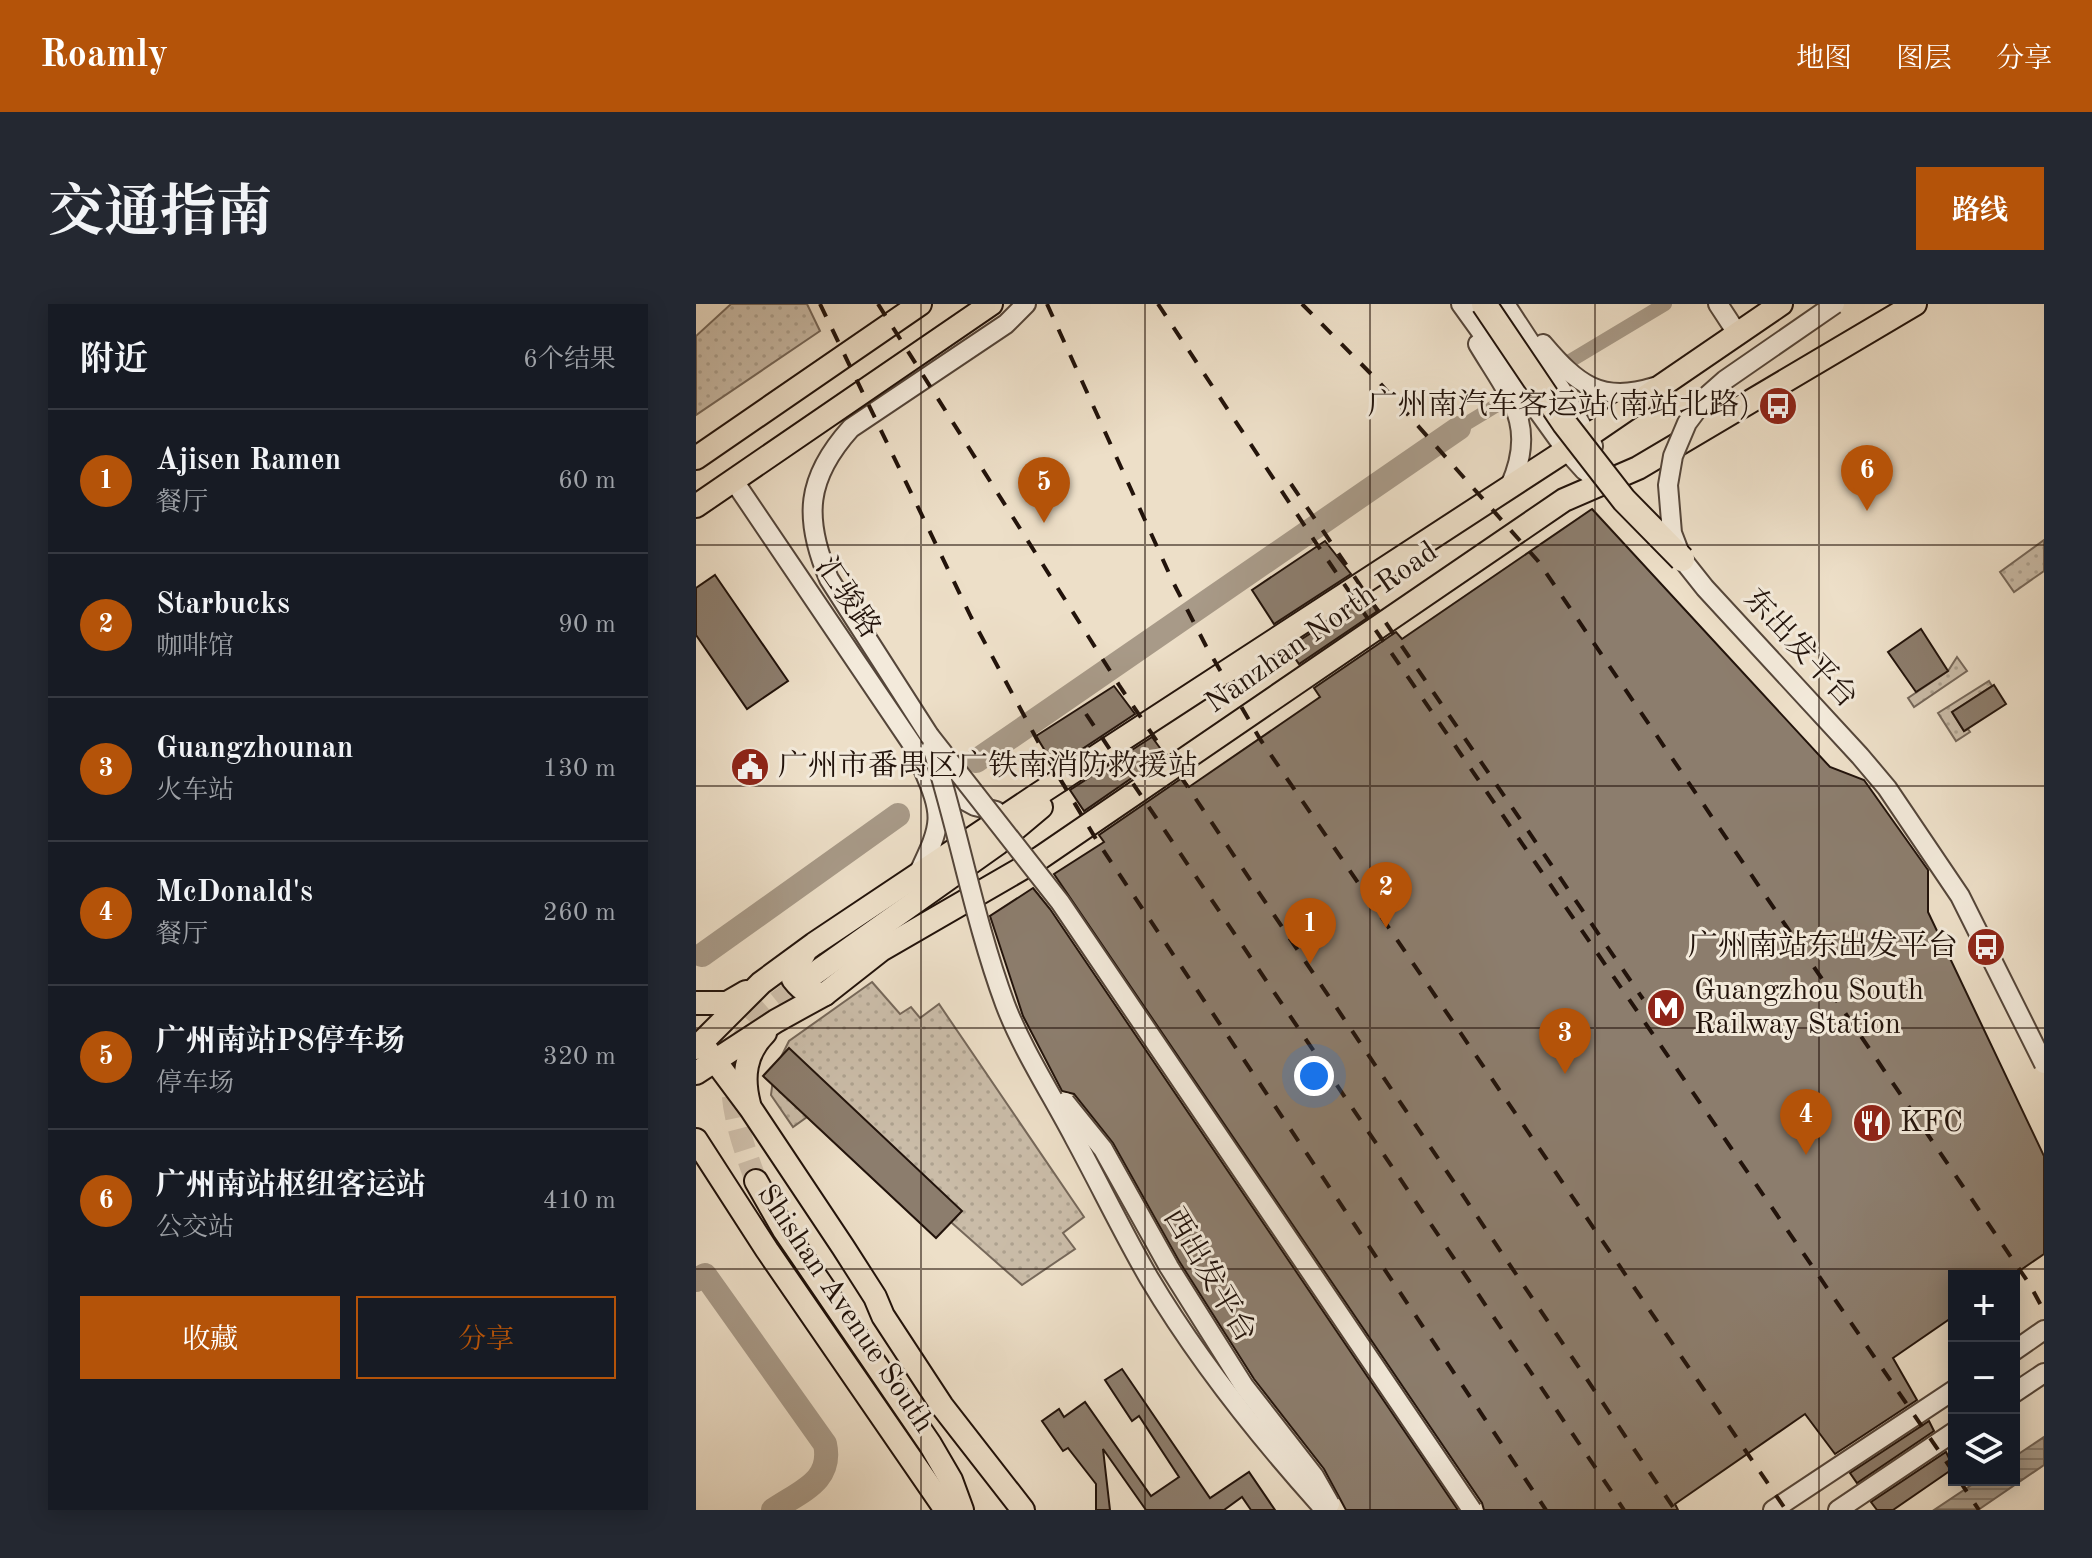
<!DOCTYPE html>
<html lang="zh">
<head>
<meta charset="utf-8">
<style>
  :root { --surface:#171b24; --page:#242831; --text:#f1f3f6; --muted:#9ea1a6; --line:#363941; --accent:#b45309 }
  body { margin:0; font-family:"Old Standard TT","Noto Serif SC",serif; background:var(--page); color:var(--text) }
  .controls { position:absolute; right:24px; bottom:24px; display:grid; overflow:hidden; border-radius:0px; box-shadow:0 4px 20px #0003 }
  .controls button { width:72px; height:72px; display:grid; place-items:center; padding:0; border:0; border-bottom:2px solid var(--line); background:var(--surface); color:var(--text); font:40px sans-serif }
  .you { position:absolute; left:618px; top:772px; width:28px; height:28px; margin:-20px; border:6px solid #fff; border-radius:50%; background:#1a73e8; box-shadow:0 0 0 12px #1a73e833 }
  .badge { display:grid; place-items:center; width:52px; height:52px; border-radius:50%; background:var(--accent); color:#fff; font-size:26px; font-weight:700 }
  .pin { position:absolute; translate:-50% -66px; filter:drop-shadow(0 2px 4px #0008) }
  .pin::after { content:''; position:absolute; top:42px; width:28px; height:24px; background:inherit; clip-path:polygon(0 0,100% 0,50% 100%) }
  .list { margin:0; padding:0; list-style:none }
  h2 { display:flex; justify-content:space-between; align-items:center; height:104px; margin:0; padding:0 32px; font-size:34px }
  h2 small { font-size:26px; font-weight:400; color:var(--muted) }
  .list li { display:grid; grid-template-columns:52px 1fr auto; gap:24px; align-items:center; box-sizing:border-box; height:144px; padding:0 32px; border-top:2px solid var(--line) }
  .list b { display:block; font-size:30px; white-space:nowrap }
  .list p { margin:0; font-size:26px; white-space:nowrap; color:var(--muted) }
  .list em { font-size:26px; font-style:normal; color:var(--muted) }
  .actions { display:flex; gap:16px; padding:24px 32px }
  .actions a { flex:1; padding:18px 0; border:2px solid var(--accent); border-radius:0px; text-align:center; font-size:28px; color:var(--accent) }
  .actions .main { background:var(--accent); color:#fff }
  .icon { flex:none; width:44px; height:44px; fill:none; stroke:currentColor; stroke-width:2; stroke-linecap:round; stroke-linejoin:round }
  .map { position:relative; flex:none; width:1348px; height:1206px; overflow:hidden; border-radius:0px }
  header { display:flex; align-items:center; gap:48px; box-sizing:border-box; height:112px; padding:0 40px; background:var(--accent); color:#fff }
  header strong { font-size:38px }
  nav { display:flex; gap:44px; margin-inline-start:auto; font-size:28px }
  .intro { display:flex; align-items:center; justify-content:space-between; box-sizing:border-box; height:192px; padding:0 48px }
  h1 { margin:0; font-size:56px }
  .button { padding:20px 36px; border-radius:0px; background:var(--accent); color:#fff; font-size:28px; font-weight:700 }
  main { display:flex; gap:48px; padding:0 48px }
  aside { flex:1; background:var(--surface); border-radius:0px; box-shadow:0 4px 20px #0003 }
  .map>svg:first-child { display:block }
</style>
</head>
<body>
<header>
<strong>Roamly</strong>
<nav><a>地图</a><a>图层</a><a>分享</a></nav>
</header>
<div class="intro"><h1>交通指南</h1><a class="button">路线</a></div>
<main>
<aside>
<h2>附近<small>6个结果</small></h2>
<ul class="list">
<li><span class="badge">1</span><div><b>Ajisen Ramen</b><p>餐厅</p></div><em>60 m</em></li>
<li><span class="badge">2</span><div><b>Starbucks</b><p>咖啡馆</p></div><em>90 m</em></li>
<li><span class="badge">3</span><div><b>Guangzhounan</b><p>火车站</p></div><em>130 m</em></li>
<li><span class="badge">4</span><div><b>McDonald's</b><p>餐厅</p></div><em>260 m</em></li>
<li><span class="badge">5</span><div><b>广州南站P8停车场</b><p>停车场</p></div><em>320 m</em></li>
<li><span class="badge">6</span><div><b>广州南站枢纽客运站</b><p>公交站</p></div><em>410 m</em></li>
</ul>
<div class="actions"><a class="main">收藏</a><a>分享</a></div>
</aside>
<div class="map">
<svg width="1348" height="1206" viewBox="0 0 1348 1206">
  <defs>
    <pattern id="grass-dots" width="8" height="8" patternUnits="userSpaceOnUse" patternTransform="scale(2)"><rect width="8" height="8" fill="#cabca8"/><path d="M2 2h.1M6 6h.1" fill="none" stroke="#ada18f" stroke-width="1.8" stroke-linecap="round"/></pattern>
    <pattern id="water-rules" width="6" height="5" patternUnits="userSpaceOnUse" patternTransform="scale(2)"><rect width="6" height="5" fill="#a89a88"/><path d="M0 2.5h6" fill="none" stroke="#887c6d"/></pattern>
  </defs>
  <rect width="100%" height="100%" fill="#eddfc8"/>
  <filter id="stains"><feTurbulence type="fractalNoise" baseFrequency=".0025" numOctaves="4"/><feColorMatrix values="0 0 0 0 .2 0 0 0 0 .09 0 0 0 0 .02 0 0 0 .5 -.17"/></filter>
  <radialGradient id="worn" r=".72"><stop offset=".6" stop-color="#630" stop-opacity="0"/><stop offset="1" stop-color="#630" stop-opacity=".3"/></radialGradient>
  <g fill="url(#grass-dots)" stroke="#76685a" stroke-width="2">
    <polygon points="35,0 111,0 124,27 0,111 0,32"/>
    <polygon points="1348,236 1348,267 1318,288 1304,268"/>
    <polygon points="1261,353 1271,367 1218,403 1212,394 1252,367"/>
    <polygon points="1293,377 1296,382 1256,408 1268,427 1272,425 1274,428 1260,437 1242,409"/>
    <polygon points="176,678 204,710 215,703 224,714 243,700 388,913 367,929 379,945 326,981 125,803 97,823 75,791 78,767 93,737"/>
  </g>
  <polygon fill="url(#water-rules)" stroke="#726456" stroke-width="2" points="1348,1133 1348,1161 1282,1206 1238,1206 1283,1176 1318,1176 1318,1153"/>
  <g fill="none" stroke-linecap="round" stroke-linejoin="round">
    <g stroke="#a89a88" stroke-width="14">
      <polyline points="859,66 969,0"/>
      <polyline points="763,124 821,89"/>
    </g>
    <g stroke="#a89a88" stroke-width="24">
      <polyline points="280,457 763,124"/>
      <polyline points="6,651 202,511"/>
      <path d="M0,976l9,-5 120,169c8,37 -24,47 -52,66"/>
    </g>
  </g>
  <g fill="#8c7d6d" stroke="#22130b" stroke-width="2">
    <polygon points="896,205 1134,463 1168,476 1232,566 1232,608 1348,852 1348,950 1316,972 1258,972 1258,1012 1197,1054 1221,1096 1139,1150 1109,1110 979,1200 982,1206 788,1206 786,1199 358,570 408,538 403,531 486,474 493,483 624,393 618,384 700,328 706,335"/>
    <polygon points="629,237 655,270 578,320 556,286"/>
    <polygon points="19,271 92,377 51,405 0,331 0,284"/>
    <polygon points="672,292 683,306 603,360 592,344"/>
    <polygon points="1225,325 1252,367 1220,388 1192,348"/>
    <polygon points="1298,381 1310,400 1268,427 1256,408"/>
    <polygon points="418,382 439,410 359,463 340,432"/>
    <polygon points="456,433 469,451 388,507 374,486"/>
    <polygon points="337,584 354,605 762,1206 650,1206 628,1165 558,1075 483,957 417,839 378,790 366,787 327,712 294,612"/>
    <polygon points="93,744 266,907 240,934 67,772"/>
    <polygon points="426,1065 514,1194 553,1168 579,1206 555,1206 546,1193 528,1206 450,1206 407,1145 414,1206 400,1206 400,1180 372,1144 367,1147 346,1117 363,1105 368,1113 389,1098 455,1192 483,1173 443,1112 436,1117 409,1076"/>
    <polygon points="1233,1117 1238,1127 1161,1179 1154,1169"/>
    <polygon points="1250,1148 1258,1164 1197,1206 1181,1206 1175,1198"/>
  </g>
  <g fill="none" stroke-linecap="round" stroke-linejoin="round">
    <path stroke="#cfc0ac" stroke-width="22" stroke-dasharray="22 11" stroke-linecap="butt" d="M60,877c-18,-50 -42,-113 -2,-158 17,-18 38,-32 57,-47"/>
    <defs>
      <g id="minor">
        <polyline points="765,0 870,146 888,166 907,180"/>
        <polyline points="809,0 866,87 897,142"/>
        <polyline points="1022,0 1041,29"/>
        <path d="M782,40c31,52 60,80 32,142"/>
        <path d="M847,40c34,40 58,60 111,43"/>
        <polyline points="38,177 218,443 256,487 268,496 279,502 300,507"/>
        <path d="M233,431l-100,-156c-26,-61 -23,-101 22,-151l155,-104 20,-20"/>
        <path d="M222,570c25,-52 26,-57 3,-110"/>
        <polyline points="1318,1047 1348,1026"/>
        <polyline points="1318,1089 1348,1069"/>
        <polyline points="1077,1206 1258,1086"/>
        <polyline points="1142,1206 1258,1128"/>
      </g>
      <g id="major">
        <polyline points="0,154 224,0"/>
        <polyline points="0,202 295,0"/>
        <path d="M108,650l-10,15 -1,10c10,13 16,15 32,15"/>
        <polyline points="115,672 301,540 345,503"/>
        <polyline points="0,699 31,699 50,688"/>
        <polyline points="0,744 65,679 118,640 338,493 892,132 1085,0"/>
        <polyline points="11,746 55,805 147,943 179,993 187,1012 246,1102 327,1206"/>
        <polyline points="0,769 80,717 129,690 185,646 344,554 868,196 942,164 1219,0"/>
        <path d="M53,800c-7,-27 -4,-51 16,-71"/>
        <polyline points="0,836 71,946 250,1206"/>
        <polyline points="60,877 88,926 234,1140 255,1176 266,1206"/>
      </g>
    </defs>
    <use href="#minor" stroke="#55463a" stroke-width="22"/>
    <use href="#major" stroke="#22130b" stroke-width="26"/>
    <use href="#minor" stroke="#f3eadb" stroke-width="18"/>
    <use href="#major" stroke="#eddfc8" stroke-width="22"/>
    <g stroke="#22130b" stroke-width="4" stroke-dasharray="14 14" stroke-linecap="butt">
      <polyline points="124,0 275,313 345,443 403,540 850,1206"/>
      <polyline points="182,0 423,381 979,1206"/>
      <polyline points="351,0 477,278 510,342 564,435 1090,1206"/>
      <polyline points="462,0 622,242 1258,1169"/>
      <polyline points="606,0 683,78 842,257 1334,981 1348,1007"/>
      <polyline points="595,180 947,695"/>
      <polyline points="390,410 928,1206"/>
      <polyline points="1263,1176 1283,1206"/>
    </g>
    <defs>
      <g id="minor-bridge">
        <polyline points="1139,0 1029,76 1012,91 991,119 977,152 972,181 976,229 986,255 1009,284 1164,452 1191,484 1264,592 1348,760"/>
        <polyline points="233,431 364,598 776,1206"/>
        <path d="M236,443c27,85 42,173 73,257 17,45 47,91 70,135 25,46 48,94 74,139 50,84 111,160 176,232"/>
        <polyline points="369,798 407,845 473,963 548,1082 618,1172 634,1200"/>
      </g>
      <polyline id="highway-bridge" points="788,0 869,120 928,196 986,255"/>
    </defs>
    <use href="#minor-bridge" stroke="#55463a" stroke-width="22" stroke-linecap="butt"/>
    <use href="#highway-bridge" stroke="#22130b" stroke-width="28" stroke-linecap="butt"/>
    <use href="#minor-bridge" stroke="#f3eadb" stroke-width="18"/>
    <use href="#highway-bridge" stroke="#eddfc8" stroke-width="24"/>
  </g>
  <path fill="none" stroke="#22130b" stroke-width="2" stroke-opacity="0.55" d="M225,0v1206M449,0v1206M674,0v1206M899,0v1206M1123,0v1206M0,241h1348M0,482h1348M0,724h1348M0,965h1348"/>
  <defs>
    <symbol id="bus-disc" viewBox="-11 -11 22 22"><circle r="9.5" fill="#8f2418" stroke="#f3eadb"/><path d="M-5-6H5V4H4V6H2V4H-2V6H-4V4H-5ZM-3.5-4V0h7V-4ZM-3.5 1.2v1.5H-2V1.2ZM2 1.2v1.5H3.5V1.2Z" fill="#fff"/></symbol>
    <symbol id="civic-disc" viewBox="-11 -11 22 22"><circle r="9.5" fill="#8f2418" stroke="#f3eadb"/><path d="M-.6-6.5H3V-4.5H.6V-3L4-1V1h2V6H-6V1h2V-1L-.6-3ZM-1.2 2.5V6h2.4V2.5Z" fill="#fff"/></symbol>
    <symbol id="metro-disc" viewBox="-11 -11 22 22"><circle r="9.5" fill="#8f2418" stroke="#f3eadb"/><path d="M-5.5 5V-5H-3L0 0L3-5H5.5V5H3V-.5L0 4L-3-.5V5Z" fill="#fff"/></symbol>
    <symbol id="restaurant-disc" viewBox="-11 -11 22 22"><circle r="9.5" fill="#8f2418" stroke="#f3eadb"/><path d="M-5-6h1v4h1v-4h1v4h1v-4h1v5L-1.5 .5V6h-2V.5L-5-1ZM5-6V6H3V1.5H1.5Q1.5-4 5-6Z" fill="#fff"/></symbol>
  </defs>
  <g fill-rule="evenodd">
    <use href="#bus-disc" x="1060" y="80" width="44" height="44"/>
    <use href="#civic-disc" x="32" y="441" width="44" height="44"/>
    <use href="#bus-disc" x="1268" y="621" width="44" height="44"/>
    <use href="#metro-disc" x="948" y="682" width="44" height="44"/>
    <use href="#restaurant-disc" x="1154" y="797" width="44" height="44"/>
  </g>
  <g text-anchor="middle" dominant-baseline="central" stroke-width="6" stroke-linejoin="round" paint-order="stroke">
    <g font-size="30" fill="#22130b" stroke="#f3eadb" text-anchor="start">
      <text x="1054" y="102" text-anchor="end">广州南汽车客运站(南站北路)</text>
      <text x="82" y="463">广州市番禺区广铁南消防救援站</text>
      <text x="1262" y="643" text-anchor="end">广州南站东出发平台</text>
      <text x="998" y="687">Guangzhou South<tspan x="998" dy="34">Railway Station</tspan></text>
      <text x="1204" y="819">KFC</text>
    </g>
    <g font-size="30" fill="#22130b" stroke="#f3eadb">
      <text transform="translate(151 294) rotate(56)">汇骏路</text>
      <text transform="translate(626 324) rotate(-35)">Nanzhan North Road</text>
      <text transform="translate(1104 345) rotate(47)">东出发平台</text>
      <text transform="translate(513 972) rotate(59)">西出发平台</text>
      <text transform="translate(149 1005) rotate(56)">Shishan Avenue South</text>
    </g>
  </g>
  <rect width="100%" height="100%" filter="url(#stains)"/>
  <rect width="100%" height="100%" fill="url(#worn)"/>
</svg>
<div class="controls">
<button>+</button>
<button>−</button>
<button><svg class="icon" aria-label="layers" viewBox="0 0 24 24"><path d="M12 4l9 5-9 5-9-5zM3 14l9 5 9-5"/></svg></button>
</div>
<div class="you"></div>
<div class="pin badge" style="left:614px;top:660px">1</div>
<div class="pin badge" style="left:690px;top:624px">2</div>
<div class="pin badge" style="left:869px;top:770px">3</div>
<div class="pin badge" style="left:1110px;top:851px">4</div>
<div class="pin badge" style="left:348px;top:219px">5</div>
<div class="pin badge" style="left:1171px;top:207px">6</div>
</div>
</main>
</body>
</html>
